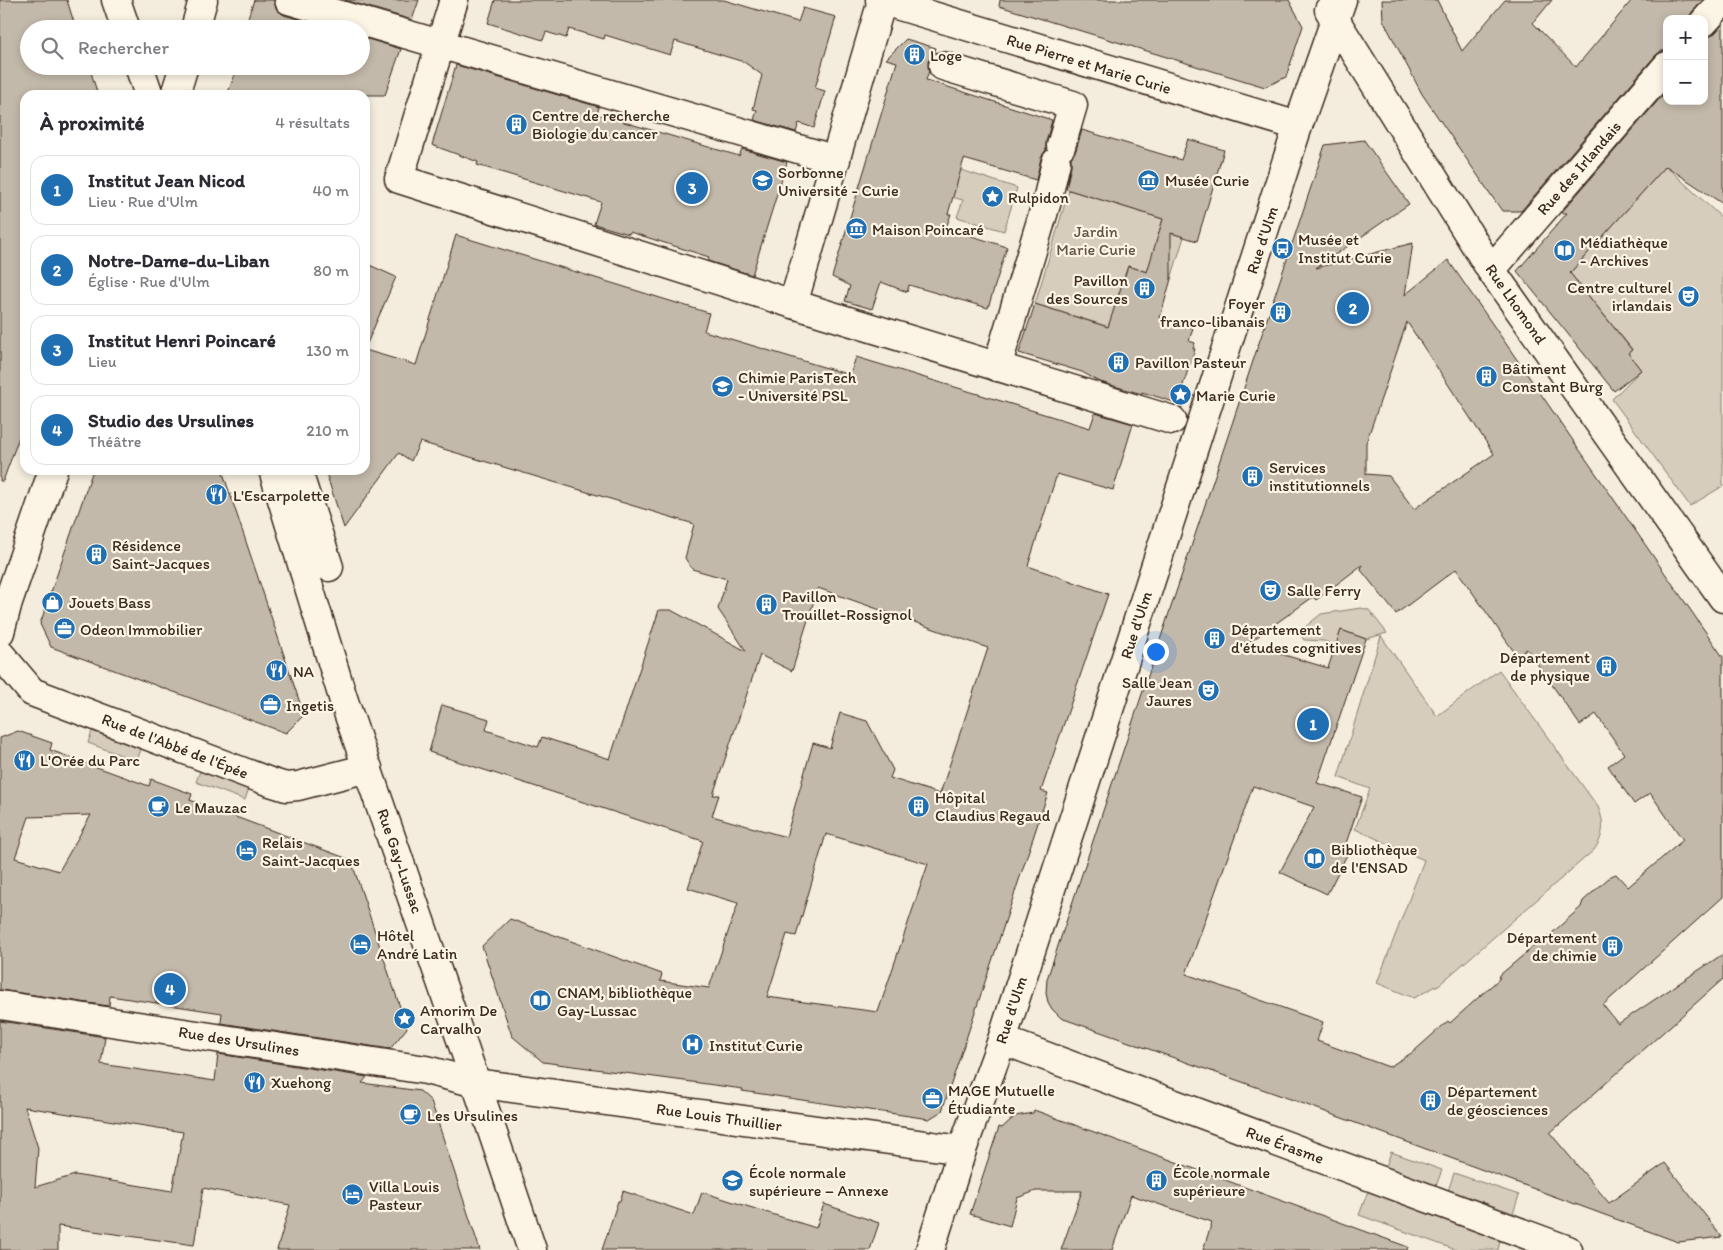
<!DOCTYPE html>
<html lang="fr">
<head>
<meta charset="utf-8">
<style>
  :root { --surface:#fff; --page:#f2f2f3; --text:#2b2b33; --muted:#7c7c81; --line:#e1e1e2; --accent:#1f6fb2 }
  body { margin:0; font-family:Itim,sans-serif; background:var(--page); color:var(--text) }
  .controls { position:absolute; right:15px; top:15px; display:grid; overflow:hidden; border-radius:10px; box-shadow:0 2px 8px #0003 }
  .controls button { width:45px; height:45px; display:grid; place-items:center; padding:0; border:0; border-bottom:1px solid var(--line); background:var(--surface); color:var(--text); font:25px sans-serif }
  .you { position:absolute; left:1155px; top:651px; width:18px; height:18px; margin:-12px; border:4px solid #fff; border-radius:50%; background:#1a73e8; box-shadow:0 0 0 8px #1a73e833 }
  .badge { display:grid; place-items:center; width:32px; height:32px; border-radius:50%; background:var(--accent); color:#fff; font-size:16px; font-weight:700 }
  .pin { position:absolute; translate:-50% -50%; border:2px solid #fff; box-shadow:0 1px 5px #0006 }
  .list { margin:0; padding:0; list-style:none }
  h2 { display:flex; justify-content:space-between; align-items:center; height:65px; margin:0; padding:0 20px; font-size:21px }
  h2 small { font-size:16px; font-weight:400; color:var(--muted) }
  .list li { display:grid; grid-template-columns:32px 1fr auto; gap:15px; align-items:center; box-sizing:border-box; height:70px; margin:0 10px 10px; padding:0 10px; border:1px solid var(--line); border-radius:15px }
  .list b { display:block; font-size:19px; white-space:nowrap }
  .list p { margin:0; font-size:16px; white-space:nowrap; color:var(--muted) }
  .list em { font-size:16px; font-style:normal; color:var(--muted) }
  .icon { flex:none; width:28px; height:28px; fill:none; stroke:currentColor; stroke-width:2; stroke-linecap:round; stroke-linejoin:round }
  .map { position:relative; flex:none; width:1723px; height:1250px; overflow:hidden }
  .search { position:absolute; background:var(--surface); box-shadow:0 2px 8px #0003; left:20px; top:20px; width:350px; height:55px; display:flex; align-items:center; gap:12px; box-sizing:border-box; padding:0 18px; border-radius:28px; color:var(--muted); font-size:19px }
  .panel { position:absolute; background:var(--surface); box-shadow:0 2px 8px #0003; left:20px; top:90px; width:350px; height:385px; border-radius:15px }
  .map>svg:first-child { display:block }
</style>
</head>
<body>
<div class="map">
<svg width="1723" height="1250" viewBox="0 0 1723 1250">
  <rect width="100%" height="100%" fill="#f4eddd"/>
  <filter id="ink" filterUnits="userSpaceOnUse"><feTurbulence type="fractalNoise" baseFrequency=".02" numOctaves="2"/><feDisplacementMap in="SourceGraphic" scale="10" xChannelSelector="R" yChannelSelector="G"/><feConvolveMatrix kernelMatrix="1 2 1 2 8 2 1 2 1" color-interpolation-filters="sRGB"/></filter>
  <g filter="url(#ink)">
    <g fill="#d6cdbd" stroke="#887c6e">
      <polygon points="1666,166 1723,219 1723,486 1690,506 1612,399 1641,370 1628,353 1632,349 1570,273"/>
      <polygon points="952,167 1017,188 1004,231 957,217 963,200 943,195"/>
      <polygon points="1069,190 1163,219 1160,229 1184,237 1171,279 1128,266 1109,327 1035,304"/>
      <polygon points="1361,608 1369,610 1387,633 1366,639 1341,630 1336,645 1323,641 1304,640 1299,632 1321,614"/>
      <path d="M1381,636l56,80 62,-46 99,137c7,16 6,29 -4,43l-154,134 -26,14 -37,-15 47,-123 -69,-31 15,-40 -32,-12z"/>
      <polygon points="92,731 141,749 137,761 88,743"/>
      <polygon points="200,771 249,788 245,800 196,782"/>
      <polygon points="1391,1152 1442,1170 1436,1186 1385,1169"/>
      <polygon points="1454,1173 1519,1195 1513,1214 1448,1191"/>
      <polygon points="1368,1191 1495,1238 1500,1241 1498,1250 1456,1250 1359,1215"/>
    </g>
    <g fill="#c3b9aa" stroke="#3b2a1e" fill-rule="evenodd">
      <polygon points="0,0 67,0 76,29 29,29 29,66 89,66 98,95 25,95 25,421 3,481 0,481"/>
      <polygon points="254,0 274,0 277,10 284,15 332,29 244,29"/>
      <polygon points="345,0 419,0 412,20"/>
      <polygon points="495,0 724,0 798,22 803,8 836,17 815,88 825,91 814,128 799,123 796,132 754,120 757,110 753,109 762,75 744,62 675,41 670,55 605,35 604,39 569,29 566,38 546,32 543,40 488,23"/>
      <polygon points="1000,0 1289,0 1303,26 1286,77 1265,87 999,6"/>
      <polygon points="1382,0 1437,0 1462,51 1505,0 1552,0 1533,23 1576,67 1632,0 1703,0 1692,12 1689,19 1667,19 1667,51 1661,51 1655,56 1521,211 1502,211 1422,94 1383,20"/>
      <polygon points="1723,24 1723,204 1666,166 1570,273 1632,350 1628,353 1641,370 1614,391 1517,271 1567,213 1561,213 1667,90 1667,101 1704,101 1704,37 1709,37 1715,33"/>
      <polygon points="361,37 401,49 385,95 227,95 238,66 361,66"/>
      <polygon points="906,39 936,48 934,54 928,61 929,71 926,80 1052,120 1046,142 1046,150 1041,158 1036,180 964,159 948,214 951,214 946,228 1007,247 988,308 909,285 907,292 881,282 872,309 845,301 850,286 832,277 897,62 886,59"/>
      <polygon points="456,65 599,107 597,114 739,156 742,149 787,162 752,275 708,261 709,257 630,232 629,234 594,224 601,202 477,165 478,162 432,145"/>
      <polygon points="1082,130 1181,160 1188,139 1224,150 1197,241 1171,233 1171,279 1160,318 1193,328 1189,341 1195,343 1193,349 1195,349 1177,403 1142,392 1142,394 1100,382 1082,372 1019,353 1035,304 1108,327 1128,266 1147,272 1163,219 1066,189 1071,166 1071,158 1076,150"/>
      <path d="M1364,140l45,64 -93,64 97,-25 -8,52 43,-35 275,397v240l-120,108 15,19 105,-70v25l-173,154 59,70 56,-40 57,74 -44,5 -382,-141 -235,-83 -9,-9 -4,-7 -2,-9 1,-14 278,-834zM1407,322l87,132 -80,55 -25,-33 -23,-2v-31zM1362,565l-1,5 35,44 60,-45 61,87 10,-7 53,76 16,-11 28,40 -16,12 26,38 16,-11 33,47 -55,47 -12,-13 -5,2 -28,25 -2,6 -40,36 -1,-2 -40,34 -1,4 -49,44 -2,-2 -35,31 -24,15 -72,-26 6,-19 -137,-48 67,-188 61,21 -34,65 47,22 23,-45 -5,-3 17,-49 -45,-14 49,-144 -25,-9 -13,38 -81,-24 66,-47 3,3z"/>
      <path d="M456,235l253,78 -5,18 146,44 6,-18 234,71 5,-15 38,11 -20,66 -56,-16 -29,92 80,28 -67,197 7,2 -106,318 -13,8 -187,-28 1,-2 -51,-7 -149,-20 -31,-26 -30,-90 28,-27 152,55 -2,7 49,7 29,-85 -50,-15 15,-47 -274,-89 13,-47 47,14 -3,11 52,17 4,-10 68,22 49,-149h12l75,41 -28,-42 9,-30 -35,-10 -7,-11 9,-34 -274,-82 -9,19 -12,-8 -55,75 -19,-58h40v-120l51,15zM818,588l170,60 -48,146 -50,-16 3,-8 -26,-49 -27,-8 -10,35 -17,-5 -27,94 -74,-21 7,-21h-6l47,-140 32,16zM826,834l102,30 -50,148 -111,-15 20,-63 9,2z"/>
      <polygon points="365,263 396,277 365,348"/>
      <polygon points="93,470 222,470 304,715 286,733 51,647 40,624"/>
      <path d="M18,731l34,12 -2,7 99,36 2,-7 41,15 -2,6 161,60 56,168 -17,21 -169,-26 1,-10 -112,-17 -1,10 -109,-16v-252zM91,815l-32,56 -44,-13 14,-41z"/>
      <path d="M0,1021l105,16 -4,27 114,17 3,-27 149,23 -5,6 58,8 11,10 49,149h-203l13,-45 -87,-17 -9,57 -136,-19v24h-58zM25,1107l158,25 -11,59 -97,-16 -40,12 3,-39z"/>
      <polygon points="1034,1110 1408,1247 1407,1250 1203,1250 1212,1222 1131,1195 1112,1250 1061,1250 1082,1191 1036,1191 1017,1198 1010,1226 970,1214 999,1127 1002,1128 1015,1116 1033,1113"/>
      <polygon points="623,1191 694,1215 702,1192 816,1228 824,1204 879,1223 870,1250 602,1250 618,1201 620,1201"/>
    </g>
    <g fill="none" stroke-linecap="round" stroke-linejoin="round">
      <defs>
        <g id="minor">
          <polyline points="116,0 126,29"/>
          <polyline points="289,0 836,160"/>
          <polyline points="454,0 399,179 793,304 1172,420"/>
          <polyline points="880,0 1298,126"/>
          <polyline points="1329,10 1491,270 1723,598"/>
          <polyline points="1704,22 1723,1"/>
          <polyline points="195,29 203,0"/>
          <polyline points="139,66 149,95"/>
          <polyline points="943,66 1073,105 1061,146"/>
          <polyline points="175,95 184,66"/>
          <polyline points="1491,270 1667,66"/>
          <polyline points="793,304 882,1"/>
          <polyline points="997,367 1047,201 1056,162"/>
          <polyline points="273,470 344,701 476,1083 532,1250"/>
          <polyline points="296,470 299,475 329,567"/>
          <polyline points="0,632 8,602 53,470"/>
          <polyline points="0,654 32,692 270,782 286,787 298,786 368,768"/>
          <polyline points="0,1005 426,1070 476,1083 962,1150"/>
          <polyline points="1002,1040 1568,1250"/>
          <polyline points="930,1250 962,1150 1002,1040 1298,126 1342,0"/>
        </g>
      </defs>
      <use href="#minor" stroke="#3b2a1e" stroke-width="31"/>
      <use href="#minor" stroke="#fcf5e5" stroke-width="28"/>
    </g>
  </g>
  <defs>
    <symbol id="building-disc" viewBox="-11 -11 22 22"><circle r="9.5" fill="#1f6fb2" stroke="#fcf5e5"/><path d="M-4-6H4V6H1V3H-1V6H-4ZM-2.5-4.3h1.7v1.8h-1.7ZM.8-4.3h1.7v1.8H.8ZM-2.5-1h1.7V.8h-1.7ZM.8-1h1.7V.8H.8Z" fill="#fff"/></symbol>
    <symbol id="museum-disc" viewBox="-11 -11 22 22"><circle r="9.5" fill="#1f6fb2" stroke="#fcf5e5"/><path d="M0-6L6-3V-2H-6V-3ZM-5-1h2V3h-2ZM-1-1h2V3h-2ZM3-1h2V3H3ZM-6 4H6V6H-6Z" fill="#fff"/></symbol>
    <symbol id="university-disc" viewBox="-11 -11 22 22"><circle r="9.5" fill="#1f6fb2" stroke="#fcf5e5"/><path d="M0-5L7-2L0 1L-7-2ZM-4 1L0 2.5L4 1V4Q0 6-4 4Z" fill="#fff"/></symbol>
    <symbol id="sight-disc" viewBox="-11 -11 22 22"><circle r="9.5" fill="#1f6fb2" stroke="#fcf5e5"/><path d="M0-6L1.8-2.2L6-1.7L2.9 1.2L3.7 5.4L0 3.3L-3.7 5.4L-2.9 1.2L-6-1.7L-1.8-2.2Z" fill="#fff"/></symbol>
    <symbol id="bus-disc" viewBox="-11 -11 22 22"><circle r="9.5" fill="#1f6fb2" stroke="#fcf5e5"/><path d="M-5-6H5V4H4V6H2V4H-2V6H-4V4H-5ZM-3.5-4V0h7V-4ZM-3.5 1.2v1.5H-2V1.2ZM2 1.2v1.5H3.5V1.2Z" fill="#fff"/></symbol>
    <symbol id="library-disc" viewBox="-11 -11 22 22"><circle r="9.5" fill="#1f6fb2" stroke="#fcf5e5"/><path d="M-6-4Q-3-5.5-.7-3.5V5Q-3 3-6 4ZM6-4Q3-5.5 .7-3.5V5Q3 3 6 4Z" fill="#fff"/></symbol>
    <symbol id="theatre-disc" viewBox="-11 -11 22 22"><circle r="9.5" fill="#1f6fb2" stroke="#fcf5e5"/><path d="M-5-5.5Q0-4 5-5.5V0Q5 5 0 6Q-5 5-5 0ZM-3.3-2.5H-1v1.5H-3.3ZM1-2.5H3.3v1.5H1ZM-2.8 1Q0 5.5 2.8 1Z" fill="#fff"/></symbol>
    <symbol id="restaurant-disc" viewBox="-11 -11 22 22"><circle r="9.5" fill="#1f6fb2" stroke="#fcf5e5"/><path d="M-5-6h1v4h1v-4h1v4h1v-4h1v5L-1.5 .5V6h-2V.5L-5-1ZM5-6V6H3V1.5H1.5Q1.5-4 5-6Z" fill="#fff"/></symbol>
    <symbol id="shop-disc" viewBox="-11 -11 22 22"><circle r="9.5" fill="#1f6fb2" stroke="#fcf5e5"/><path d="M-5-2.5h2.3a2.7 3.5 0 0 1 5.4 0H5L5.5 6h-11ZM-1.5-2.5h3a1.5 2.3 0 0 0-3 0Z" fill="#fff"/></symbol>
    <symbol id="office-disc" viewBox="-11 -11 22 22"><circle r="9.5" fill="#1f6fb2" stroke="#fcf5e5"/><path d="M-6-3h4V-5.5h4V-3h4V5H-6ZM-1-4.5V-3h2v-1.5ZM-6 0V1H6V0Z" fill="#fff"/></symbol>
    <symbol id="cafe-disc" viewBox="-11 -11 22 22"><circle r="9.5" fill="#1f6fb2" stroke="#fcf5e5"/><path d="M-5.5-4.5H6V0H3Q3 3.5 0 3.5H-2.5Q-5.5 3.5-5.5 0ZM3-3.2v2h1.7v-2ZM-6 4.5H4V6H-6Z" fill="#fff"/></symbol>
    <symbol id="hotel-disc" viewBox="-11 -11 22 22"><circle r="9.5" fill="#1f6fb2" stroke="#fcf5e5"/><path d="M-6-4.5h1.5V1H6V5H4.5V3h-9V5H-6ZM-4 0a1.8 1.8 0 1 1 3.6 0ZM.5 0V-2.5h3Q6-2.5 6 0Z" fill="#fff"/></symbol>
    <symbol id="hospital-disc" viewBox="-11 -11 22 22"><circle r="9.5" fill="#1f6fb2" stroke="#fcf5e5"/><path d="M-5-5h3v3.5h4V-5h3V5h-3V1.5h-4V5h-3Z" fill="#fff"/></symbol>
  </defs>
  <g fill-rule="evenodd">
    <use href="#building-disc" x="902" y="42" width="25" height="25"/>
    <use href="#building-disc" x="504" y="112" width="25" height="25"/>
    <use href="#museum-disc" x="1136" y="168" width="25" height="25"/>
    <use href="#university-disc" x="750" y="168" width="25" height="25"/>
    <use href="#sight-disc" x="980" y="184" width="25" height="25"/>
    <use href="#museum-disc" x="844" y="216" width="25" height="25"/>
    <use href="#bus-disc" x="1270" y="236" width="25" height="25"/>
    <use href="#library-disc" x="1552" y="238" width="25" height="25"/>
    <use href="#building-disc" x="1132" y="276" width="25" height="25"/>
    <use href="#theatre-disc" x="1676" y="284" width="25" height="25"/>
    <use href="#building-disc" x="1268" y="300" width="25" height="25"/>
    <use href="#building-disc" x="1106" y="350" width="25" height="25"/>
    <use href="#building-disc" x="1474" y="364" width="25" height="25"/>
    <use href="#university-disc" x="710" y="374" width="25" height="25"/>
    <use href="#sight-disc" x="1168" y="382" width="25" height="25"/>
    <use href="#building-disc" x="1240" y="464" width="25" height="25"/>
    <use href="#restaurant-disc" x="204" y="482" width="25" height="25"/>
    <use href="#building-disc" x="84" y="542" width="25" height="25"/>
    <use href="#theatre-disc" x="1258" y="578" width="25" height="25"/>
    <use href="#shop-disc" x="40" y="590" width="25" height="25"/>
    <use href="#building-disc" x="754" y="592" width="25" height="25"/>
    <use href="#office-disc" x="52" y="616" width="25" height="25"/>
    <use href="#building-disc" x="1202" y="626" width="25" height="25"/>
    <use href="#building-disc" x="1594" y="654" width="25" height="25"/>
    <use href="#restaurant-disc" x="264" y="658" width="25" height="25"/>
    <use href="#theatre-disc" x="1196" y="678" width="25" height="25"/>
    <use href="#office-disc" x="258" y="692" width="25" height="25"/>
    <use href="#restaurant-disc" x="12" y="748" width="25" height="25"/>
    <use href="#building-disc" x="906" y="794" width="25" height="25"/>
    <use href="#cafe-disc" x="146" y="794" width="25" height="25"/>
    <use href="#hotel-disc" x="234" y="838" width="25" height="25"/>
    <use href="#library-disc" x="1302" y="846" width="25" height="25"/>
    <use href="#hotel-disc" x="348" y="932" width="25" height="25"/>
    <use href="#building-disc" x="1600" y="934" width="25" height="25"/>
    <use href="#library-disc" x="528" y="988" width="25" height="25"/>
    <use href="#sight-disc" x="392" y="1006" width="25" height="25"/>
    <use href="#hospital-disc" x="680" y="1032" width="25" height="25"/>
    <use href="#restaurant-disc" x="242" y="1070" width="25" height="25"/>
    <use href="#office-disc" x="920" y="1086" width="25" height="25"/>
    <use href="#building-disc" x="1418" y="1088" width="25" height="25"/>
    <use href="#cafe-disc" x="398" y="1102" width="25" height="25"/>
    <use href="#university-disc" x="720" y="1168" width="25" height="25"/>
    <use href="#building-disc" x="1144" y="1168" width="25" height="25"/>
    <use href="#hotel-disc" x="340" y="1182" width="25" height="25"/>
  </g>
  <g text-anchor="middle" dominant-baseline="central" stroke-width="4.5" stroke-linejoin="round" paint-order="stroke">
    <g font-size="16" fill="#3b2a1e" stroke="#fcf5e5" text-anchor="start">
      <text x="930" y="55">Loge</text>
      <text x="532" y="115">Centre de recherche<tspan x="532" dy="18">Biologie du cancer</tspan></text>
      <text x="778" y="172">Sorbonne<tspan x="778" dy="18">Université - Curie</tspan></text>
      <text x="1165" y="180">Musée Curie</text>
      <text x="1008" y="197">Rulpidon</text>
      <text x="872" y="229">Maison Poincaré</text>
      <text x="1298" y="239">Musée et<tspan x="1298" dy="18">Institut Curie</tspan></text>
      <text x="1580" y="242">Médiathèque<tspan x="1580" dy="18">- Archives</tspan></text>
      <text x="1128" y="280" text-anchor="end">Pavillon<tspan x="1128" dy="18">des Sources</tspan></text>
      <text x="1672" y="287" text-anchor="end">Centre culturel<tspan x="1672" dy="18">irlandais</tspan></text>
      <text x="1265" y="303" text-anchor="end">Foyer<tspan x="1265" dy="18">franco-libanais</tspan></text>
      <text x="1135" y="362">Pavillon Pasteur</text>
      <text x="1502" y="368">Bâtiment<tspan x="1502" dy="18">Constant Burg</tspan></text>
      <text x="738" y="377">Chimie ParisTech<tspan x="738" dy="18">- Université PSL</tspan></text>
      <text x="1196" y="395">Marie Curie</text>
      <text x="1269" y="467">Services<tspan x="1269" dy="18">institutionnels</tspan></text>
      <text x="233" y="495">L'Escarpolette</text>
      <text x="112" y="545">Résidence<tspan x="112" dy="18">Saint-Jacques</tspan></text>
      <text x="1287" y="590">Salle Ferry</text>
      <text x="782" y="596">Pavillon<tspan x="782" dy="18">Trouillet-Rossignol</tspan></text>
      <text x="69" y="602">Jouets Bass</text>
      <text x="80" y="629">Odeon Immobilier</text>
      <text x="1231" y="629">Département<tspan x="1231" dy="18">d'études cognitives</tspan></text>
      <text x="1590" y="657" text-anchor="end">Département<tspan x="1590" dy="18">de physique</tspan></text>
      <text x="293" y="671">NA</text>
      <text x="1192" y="682" text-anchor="end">Salle Jean<tspan x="1192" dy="18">Jaures</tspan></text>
      <text x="286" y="705">Ingetis</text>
      <text x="40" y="760">L'Orée du Parc</text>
      <text x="935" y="797">Hôpital<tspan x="935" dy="18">Claudius Regaud</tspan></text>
      <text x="175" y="807">Le Mauzac</text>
      <text x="262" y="842">Relais<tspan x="262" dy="18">Saint-Jacques</tspan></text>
      <text x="1331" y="849">Bibliothèque<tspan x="1331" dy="18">de l'ENSAD</tspan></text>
      <text x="377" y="935">Hôtel<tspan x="377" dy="18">André Latin</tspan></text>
      <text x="1597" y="937" text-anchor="end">Département<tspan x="1597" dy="18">de chimie</tspan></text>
      <text x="557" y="992">CNAM, bibliothèque<tspan x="557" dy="18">Gay-Lussac</tspan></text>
      <text x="420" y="1010">Amorim De<tspan x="420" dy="18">Carvalho</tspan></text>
      <text x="709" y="1045">Institut Curie</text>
      <text x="271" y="1082">Xuehong</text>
      <text x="948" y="1090">MAGE Mutuelle<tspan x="948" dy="18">Étudiante</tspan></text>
      <text x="1447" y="1091">Département<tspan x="1447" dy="18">de géosciences</tspan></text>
      <text x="427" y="1115">Les Ursulines</text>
      <text x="749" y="1172">École normale<tspan x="749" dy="18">supérieure – Annexe</tspan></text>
      <text x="1173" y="1172">École normale<tspan x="1173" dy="18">supérieure</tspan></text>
      <text x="369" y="1186">Villa Louis<tspan x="369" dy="18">Pasteur</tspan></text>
    </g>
    <g font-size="16" fill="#3b2a1e" stroke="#fcf5e5">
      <text transform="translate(1089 64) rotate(17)">Rue Pierre et Marie Curie</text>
      <text transform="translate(1579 168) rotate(-49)">Rue des Irlandais</text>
      <text transform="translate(1262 240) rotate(-72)">Rue d'Ulm</text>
      <text transform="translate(1516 304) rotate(55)">Rue Lhomond</text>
      <text transform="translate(1136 625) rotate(-72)">Rue d'Ulm</text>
      <text transform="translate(175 746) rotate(21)">Rue de l'Abbé de l'Épée</text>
      <text transform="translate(400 861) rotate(71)">Rue Gay-Lussac</text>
      <text transform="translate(1011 1010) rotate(-72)">Rue d'Ulm</text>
      <text transform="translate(239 1041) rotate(9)">Rue des Ursulines</text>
      <text transform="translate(719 1117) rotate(8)">Rue Louis Thuillier</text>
      <text transform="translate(1285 1145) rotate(20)">Rue Érasme</text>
    </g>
    <g font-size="16" fill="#625346" stroke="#fcf5e5">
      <text x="1096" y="231">Jardin<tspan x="1096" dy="18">Marie Curie</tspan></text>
    </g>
  </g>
</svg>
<div class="controls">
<button>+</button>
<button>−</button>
</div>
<div class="you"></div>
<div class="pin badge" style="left:1313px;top:724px">1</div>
<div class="pin badge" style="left:1353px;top:308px">2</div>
<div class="pin badge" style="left:692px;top:188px">3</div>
<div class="pin badge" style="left:170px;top:989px">4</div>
<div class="search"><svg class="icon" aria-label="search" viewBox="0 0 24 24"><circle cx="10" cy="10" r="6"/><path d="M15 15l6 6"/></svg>Rechercher</div>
<section class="panel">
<h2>À proximité<small>4 résultats</small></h2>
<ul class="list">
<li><span class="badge">1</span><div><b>Institut Jean Nicod</b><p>Lieu · Rue d'Ulm</p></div><em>40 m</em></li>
<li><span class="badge">2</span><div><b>Notre-Dame-du-Liban</b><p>Église · Rue d'Ulm</p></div><em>80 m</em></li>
<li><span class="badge">3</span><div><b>Institut Henri Poincaré</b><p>Lieu</p></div><em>130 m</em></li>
<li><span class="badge">4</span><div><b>Studio des Ursulines</b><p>Théâtre</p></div><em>210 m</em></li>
</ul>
</section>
</div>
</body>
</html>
